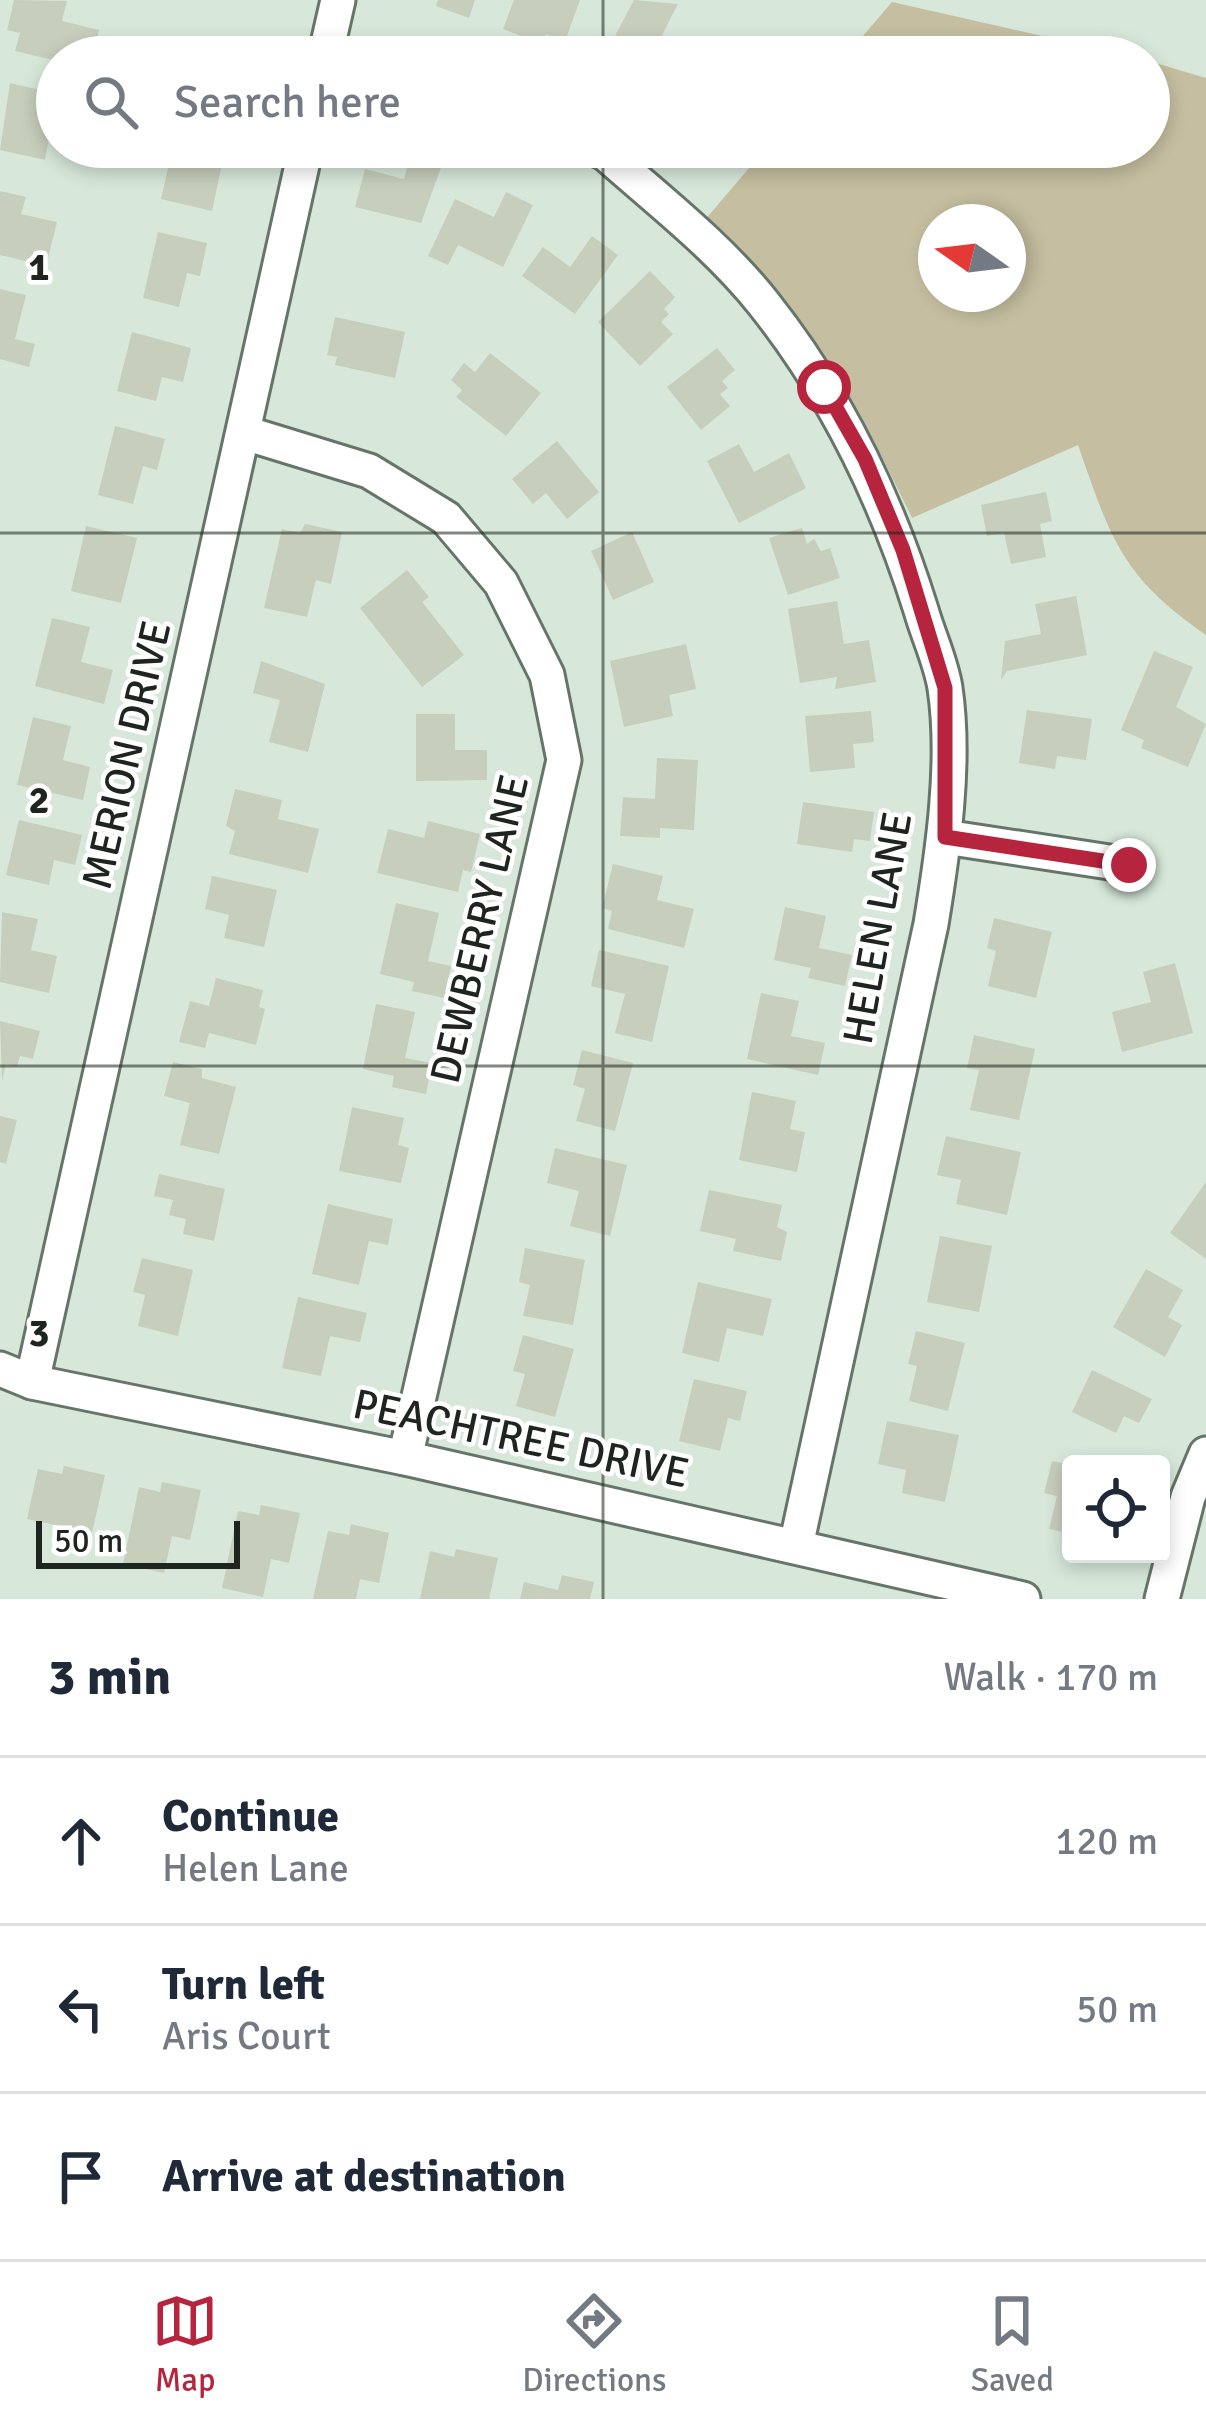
<!DOCTYPE html>
<html lang="en">
<head>
<meta charset="utf-8">
<style>
  :root { --surface:#fff; --page:#f6f6f7; --text:#1f2937; --muted:#747a83; --line:#e0e1e3; --accent:#b6253d }
  body { margin:0; font-family:Signika,sans-serif; background:var(--page); color:var(--text) }
  .controls { position:absolute; right:36px; bottom:36px; display:grid; overflow:hidden; border-radius:12px; box-shadow:0 6px 18px #0003 }
  .controls button { width:108px; height:108px; display:grid; place-items:center; padding:0; border:0; border-bottom:3px solid var(--line); background:var(--surface); color:var(--text); font:60px sans-serif }
  .compass { position:absolute; left:918px; top:204px; width:108px; height:108px; border-radius:50%; background:var(--surface); box-shadow:0 6px 18px #0003; rotate:284deg }
  .scale { position:absolute; left:36px; bottom:30px; width:204px; box-sizing:border-box; padding-left:12px; border:6px solid #1e241f; border-top:0; font-size:33px; line-height:42px; white-space:nowrap; color:#1e241f; -webkit-text-stroke:9px #fff; paint-order:stroke }
  .stop { position:absolute; width:36px; height:36px; margin:-27px; border:9px solid #b6253d; border-radius:50%; background:#fff }
  .stop.end { background:#b6253d; border-color:#fff; box-shadow:0 3px 12px #0008 }
  .list { margin:0; padding:0; list-style:none }
  h2 { display:flex; justify-content:space-between; align-items:center; height:156px; margin:0; padding:0 48px; font-size:51px }
  h2 small { font-size:39px; font-weight:400; color:var(--muted) }
  .list li { display:grid; grid-template-columns:78px 1fr auto; gap:36px; align-items:center; box-sizing:border-box; height:168px; padding:0 48px; border-top:3px solid var(--line) }
  .list b { display:block; font-size:45px; white-space:nowrap }
  .list p { margin:0; font-size:39px; white-space:nowrap; color:var(--muted) }
  .list em { font-size:39px; font-style:normal; color:var(--muted) }
  .icon { flex:none; width:66px; height:66px; fill:none; stroke:currentColor; stroke-width:2; stroke-linecap:round; stroke-linejoin:round }
  .map { position:relative; flex:none; width:1206px; height:1599px; overflow:hidden }
  .search { position:absolute; background:var(--surface); box-shadow:0 6px 18px #0003; left:36px; right:36px; top:36px; height:132px; display:flex; align-items:center; gap:30px; box-sizing:border-box; padding:0 42px; border-radius:66px; color:var(--muted); font-size:45px }
  .sheet { height:660px; background:var(--surface) }
  nav { display:flex; justify-content:space-around; align-items:center; box-sizing:border-box; height:168px; border-top:3px solid var(--line); background:var(--surface); font-size:33px; color:var(--muted) }
  nav a { display:grid; justify-items:center; gap:6px }
  nav .on { color:var(--accent) }
  .map>svg:first-child { display:block }
</style>
</head>
<body>
<div class="map">
<svg width="1206" height="1599" viewBox="0 0 1206 1599">
  <rect width="100%" height="100%" fill="#d7e8da"/>
  <g fill="#c5bea0" fill-rule="evenodd">
    <polygon points="892,2 1135,57 845,57"/>
    <path d="M1149,61l57,17v557c-85,-59 -95,-96 -128,-190l-166,73c-58,-123 -110,-202 -208,-297l63,-74h382zM936,222h72v72h-72z"/>
  </g>
  <g fill="#c7cebc">
    <polygon points="14,0 67,1 62,21 99,30 93,57 57,61 15,51 20,33 7,30"/>
    <polygon points="438,0 475,0 469,18 436,6"/>
    <polygon points="514,0 580,0 565,41 546,34 542,44 503,29"/>
    <polygon points="634,0 678,4 661,37 682,48 677,57 606,53"/>
    <polygon points="192,38 248,50 247,57 188,57"/>
    <polygon points="10,83 57,94 45,160 0,150"/>
    <polygon points="173,147 225,150 212,211 161,199"/>
    <polygon points="411,154 443,162 421,223 355,207 365,169 404,179"/>
    <polygon points="0,191 26,197 21,214 57,222 46,266 0,255"/>
    <polygon points="506,192 533,205 503,267 458,245 448,265 428,256 455,199 494,217"/>
    <polygon points="158,232 207,243 200,276 187,273 179,307 143,298"/>
    <polygon points="592,236 618,255 575,314 522,276 543,247 570,267"/>
    <polygon points="650,271 675,297 664,309 669,314 661,322 673,334 640,366 598,322"/>
    <polygon points="0,289 26,295 15,339 35,344 29,367 0,359"/>
    <polygon points="335,317 405,332 395,378 335,365 337,357 327,355"/>
    <polygon points="132,332 191,348 183,382 162,377 156,401 117,391"/>
    <polygon points="717,348 735,370 722,381 728,388 720,394 730,406 701,430 667,387"/>
    <polygon points="490,353 541,393 506,436 456,397 462,390 451,380 464,363 475,372"/>
    <polygon points="115,426 165,439 157,470 143,466 133,504 98,495"/>
    <polygon points="557,441 599,492 567,519 546,493 533,504 512,479"/>
    <polygon points="739,444 754,472 789,453 806,488 739,523 707,461"/>
    <polygon points="1046,492 1052,521 1040,524 1046,557 1011,564 1004,533 987,536 981,505"/>
    <polygon points="305,524 342,532 331,584 316,580 307,617 264,608 282,529 300,533"/>
    <polygon points="86,526 137,538 121,603 71,591"/>
    <polygon points="802,528 807,544 814,539 821,551 830,548 840,578 788,595 769,538"/>
    <polygon points="632,532 654,582 613,600 591,551"/>
    <polygon points="407,570 429,597 422,602 464,655 422,687 360,608"/>
    <polygon points="1076,596 1087,655 1007,671 1001,680 1005,641 1041,634 1035,604"/>
    <polygon points="837,601 844,644 869,640 876,682 835,689 837,677 800,683 788,609"/>
    <polygon points="52,618 90,627 81,662 113,670 104,704 35,686"/>
    <polygon points="686,644 696,689 669,695 673,716 624,727 610,661"/>
    <polygon points="1154,651 1193,667 1176,707 1206,724 1188,767 1141,748 1144,740 1121,730"/>
    <polygon points="261,661 325,684 308,752 269,742 280,700 253,693"/>
    <polygon points="1027,710 1092,719 1086,760 1057,756 1055,769 1019,763"/>
    <polygon points="871,711 874,742 853,744 855,768 810,772 805,716"/>
    <polygon points="416,714 455,714 455,750 487,750 487,780 416,781"/>
    <polygon points="33,717 71,726 63,760 90,767 83,800 17,785"/>
    <polygon points="657,758 698,760 694,830 660,828 660,838 620,836 623,797 655,799"/>
    <polygon points="235,789 282,800 278,819 319,829 308,873 229,854 235,831 226,826"/>
    <polygon points="803,802 874,812 870,841 854,839 852,852 797,844"/>
    <polygon points="19,820 82,835 75,865 54,860 49,885 6,875"/>
    <polygon points="428,821 480,834 471,872 463,870 458,892 377,873 388,829 424,838"/>
    <polygon points="613,864 663,876 657,900 694,909 684,948 608,929 612,911 602,908"/>
    <polygon points="212,876 277,890 264,947 224,938 229,915 205,909"/>
    <polygon points="396,903 439,913 428,961 451,966 444,998 412,991 414,982 380,974"/>
    <polygon points="785,907 826,916 819,948 852,955 845,986 808,978 811,968 774,960"/>
    <polygon points="2,912 38,919 31,950 57,956 49,993 0,982"/>
    <polygon points="994,918 1052,932 1036,998 988,986 996,951 987,948"/>
    <polygon points="599,950 669,966 652,1042 615,1033 625,994 591,986"/>
    <polygon points="1175,963 1193,1033 1122,1052 1112,1012 1151,1002 1143,972"/>
    <polygon points="216,978 263,990 259,1007 265,1009 256,1045 209,1033 205,1048 179,1042 190,1001 209,1006"/>
    <polygon points="761,993 799,1001 791,1036 825,1043 818,1075 747,1059"/>
    <polygon points="376,1004 415,1012 405,1058 432,1063 426,1094 392,1087 394,1076 363,1069"/>
    <polygon points="0,1021 40,1031 33,1059 20,1056 17,1067 6,1064 2,1081"/>
    <polygon points="974,1035 1035,1049 1019,1120 970,1110 979,1070 967,1068"/>
    <polygon points="582,1050 633,1063 615,1131 576,1121 585,1089 573,1085"/>
    <polygon points="173,1062 202,1069 202,1078 236,1087 219,1154 180,1145 190,1103 164,1096"/>
    <polygon points="752,1092 796,1101 790,1129 805,1132 797,1172 739,1160"/>
    <polygon points="352,1107 404,1118 398,1145 409,1148 401,1183 339,1171"/>
    <polygon points="0,1116 17,1120 6,1164 0,1162"/>
    <polygon points="946,1136 1021,1152 1007,1215 956,1204 961,1180 937,1175"/>
    <polygon points="555,1148 627,1165 610,1236 570,1226 579,1191 547,1183"/>
    <polygon points="159,1174 225,1189 214,1241 183,1234 186,1219 169,1215 173,1200 154,1196"/>
    <polygon points="1206,1182 1206,1259 1170,1233"/>
    <polygon points="709,1190 782,1205 777,1227 787,1232 781,1261 733,1251 736,1239 700,1231"/>
    <polygon points="328,1204 393,1219 388,1245 369,1241 359,1285 312,1274"/>
    <polygon points="940,1236 992,1246 979,1312 927,1302"/>
    <polygon points="525,1248 585,1260 573,1325 523,1316 530,1285 519,1282"/>
    <polygon points="142,1258 193,1270 178,1336 138,1326 145,1295 133,1292"/>
    <polygon points="1146,1269 1183,1290 1168,1317 1182,1325 1165,1357 1113,1327"/>
    <polygon points="698,1282 772,1299 763,1336 727,1328 719,1362 682,1353"/>
    <polygon points="298,1297 367,1313 360,1342 330,1336 321,1376 282,1368"/>
    <polygon points="916,1331 965,1343 948,1411 909,1401 917,1366 908,1364"/>
    <polygon points="523,1335 574,1349 555,1417 516,1406 525,1374 513,1371"/>
    <polygon points="1092,1370 1152,1399 1139,1423 1124,1416 1116,1433 1072,1412"/>
    <polygon points="694,1379 747,1391 740,1421 728,1418 720,1451 679,1441"/>
    <polygon points="887,1421 959,1435 945,1502 902,1493 906,1470 878,1464"/>
    <polygon points="1052,1461 1071,1465 1071,1534 1049,1529 1057,1496 1044,1493"/>
    <polygon points="64,1466 105,1475 92,1533 27,1519 38,1469 62,1474"/>
    <polygon points="162,1482 201,1490 190,1540 172,1536 164,1573 123,1564 139,1487 160,1492"/>
    <polygon points="261,1505 300,1513 289,1563 271,1559 263,1597 222,1588 238,1511 259,1515"/>
    <polygon points="351,1524 389,1533 379,1583 360,1579 356,1599 313,1599 328,1531 349,1535"/>
    <polygon points="456,1549 498,1558 489,1599 420,1599 430,1551 454,1557"/>
    <polygon points="562,1575 594,1582 590,1599 520,1599 524,1582 558,1590"/>
  </g>
  <g fill="none" stroke-linecap="round" stroke-linejoin="round">
    <defs>
      <g id="street">
        <polyline points="325,57 338,0"/>
        <path d="M592,147l13,6c54,48 114,94 159,151 73,92 122,194 157,306 7,25 20,52 24,78 11,74 -2,163 -14,236l-135,622"/>
        <polyline points="245,433 369,471 446,518 501,583 547,675 564,760 405,1458"/>
        <polyline points="945,837 1129,865"/>
        <polyline points="0,1369 32,1382 405,1458 1023,1599"/>
        <polyline points="32,1382 306,147"/>
        <polyline points="1162,1599 1188,1497 1206,1454"/>
      </g>
    </defs>
    <use href="#street" stroke="#667569" stroke-width="39"/>
    <use href="#street" stroke="#fff" stroke-width="33"/>
  </g>
  <g fill="none" stroke-linecap="round" stroke-linejoin="round">
    <polyline stroke="#b6253d" stroke-width="15" points="824,387 865,459 903,550 945,688 945,837 1129,865"/>
  </g>
  <path fill="none" stroke="#1e241f" stroke-width="3" stroke-opacity="0.55" d="M603,0v57M603,147v1452M0,533h1206M0,1066h1206"/>
  <g text-anchor="middle" dominant-baseline="central" stroke-width="9" stroke-linejoin="round" paint-order="stroke">
    <g font-size="42" fill="#1e241f" stroke="#fff">
      <text transform="translate(127 755) rotate(-77)">MERION DRIVE</text>
      <text transform="translate(878 928) rotate(-80)">HELEN LANE</text>
      <text transform="translate(480 929) rotate(-77)">DEWBERRY LANE</text>
      <text transform="translate(521 1439) rotate(12)">PEACHTREE DRIVE</text>
    </g>
  </g>
  <g font-size="39" text-anchor="middle" font-weight="bold" fill="#1e241f" stroke="#fff" stroke-width="9" stroke-linejoin="round" paint-order="stroke">
    <text x="39" y="280">1</text>
    <text x="39" y="813">2</text>
    <text x="39" y="1346">3</text>
  </g>
</svg>
<div class="controls">
<button><svg class="icon" aria-label="locate" viewBox="0 0 24 24"><circle cx="12" cy="12" r="6"/><path d="M12 2v4M12 18v4M2 12h4M18 12h4"/></svg></button>
</div>
<svg class="compass" viewBox="-18 -18 36 36"><path d="M0-13l5 13h-10z" fill="#e53935"/><path d="M0 13l5-13h-10z" fill="#747a83"/></svg>
<div class="scale">50 m</div>
<div class="stop" style="left:824px;top:387px"></div>
<div class="stop end" style="left:1129px;top:865px"></div>
<div class="search"><svg class="icon" aria-label="search" viewBox="0 0 24 24"><circle cx="10" cy="10" r="6"/><path d="M15 15l6 6"/></svg>Search here</div>
</div>
<section class="sheet">
<h2>3 min<small>Walk · 170 m</small></h2>
<ul class="list">
<li><svg class="icon" aria-label="ahead" viewBox="0 0 24 24"><path d="M12 20V5M6 11l6-6 6 6"/></svg><div><b>Continue</b><p>Helen Lane</p></div><em>120 m</em></li>
<li><svg class="icon" aria-label="left" viewBox="0 0 24 24"><path d="M17 20v-9H6M10 6l-5 5 5 5"/></svg><div><b>Turn left</b><p>Aris Court</p></div><em>50 m</em></li>
<li><svg class="icon" aria-label="arrive" viewBox="0 0 24 24"><path d="M6 21V4h12l-3 4 3 4H6"/></svg><div><b>Arrive at destination</b></div></li>
</ul>
</section>
<nav>
<a class="on"><svg class="icon" aria-label="map" viewBox="0 0 24 24"><path d="M3 6l6-2 6 2 6-2v14l-6 2-6-2-6 2zM9 4v14M15 6v14"/></svg>Map</a>
<a><svg class="icon" aria-label="directions" viewBox="0 0 24 24"><path d="M12 3l9 9-9 9-9-9zM9 14v-3h6M13 9l2 2-2 2"/></svg>Directions</a>
<a><svg class="icon" aria-label="saved" viewBox="0 0 24 24"><path d="M7 4h10v16l-5-4-5 4z"/></svg>Saved</a>
</nav>
</body>
</html>
